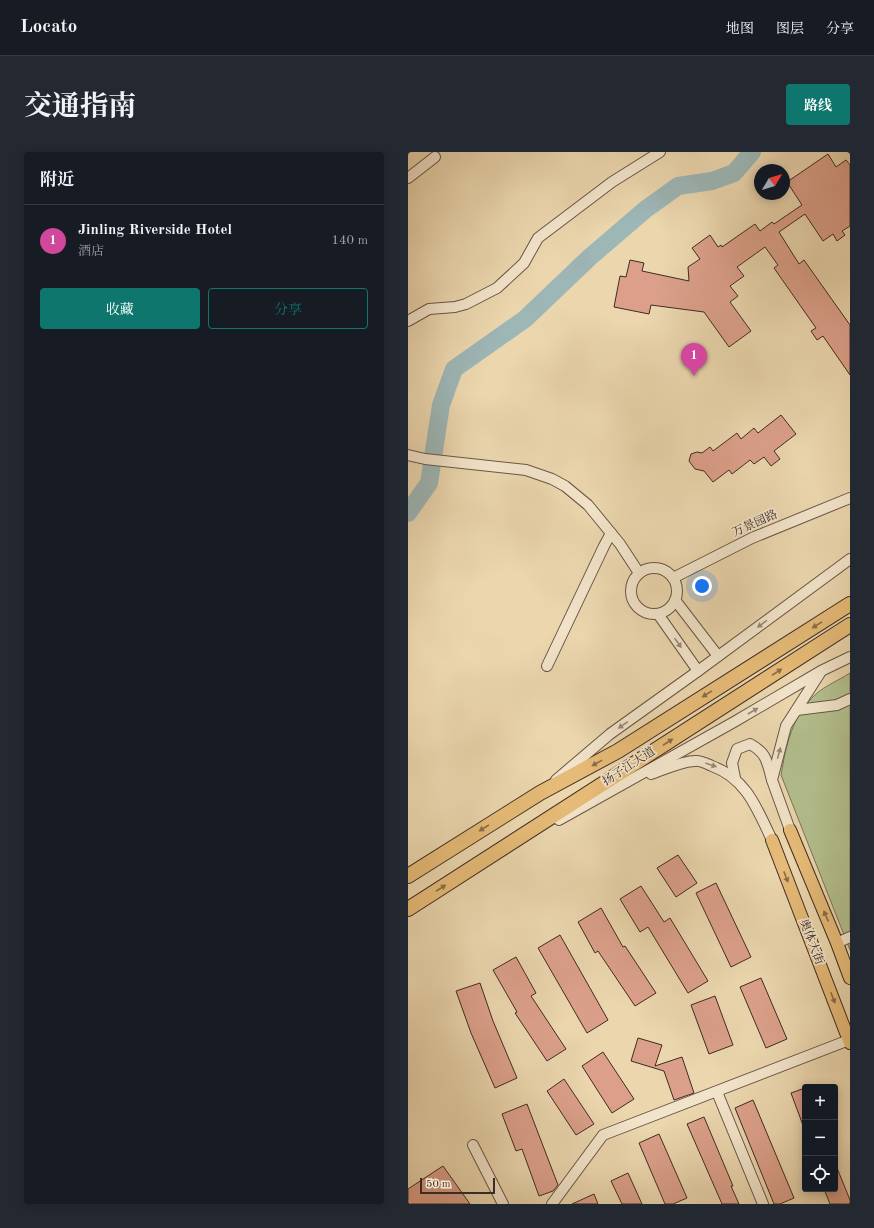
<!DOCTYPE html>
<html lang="zh">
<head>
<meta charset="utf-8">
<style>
  :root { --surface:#171b24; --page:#242831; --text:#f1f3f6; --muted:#9ea1a6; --line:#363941; --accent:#0f766e }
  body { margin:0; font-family:"Old Standard TT","Noto Serif SC",serif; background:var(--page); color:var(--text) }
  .controls { position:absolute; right:12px; bottom:12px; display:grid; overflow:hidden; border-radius:4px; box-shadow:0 2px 10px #0003 }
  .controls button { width:36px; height:36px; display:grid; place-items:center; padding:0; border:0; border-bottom:1px solid var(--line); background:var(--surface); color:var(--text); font:20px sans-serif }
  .compass { position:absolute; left:346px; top:12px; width:36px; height:36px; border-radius:50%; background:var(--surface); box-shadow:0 2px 10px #0003; rotate:52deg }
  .scale { position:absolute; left:12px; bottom:10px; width:75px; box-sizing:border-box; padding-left:4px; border:2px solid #3e2b24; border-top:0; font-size:11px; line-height:14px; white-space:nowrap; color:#3e2b24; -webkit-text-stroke:3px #f2e4ca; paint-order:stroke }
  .you { position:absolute; left:294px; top:434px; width:14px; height:14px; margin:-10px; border:3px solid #fff; border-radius:50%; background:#1a73e8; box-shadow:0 0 0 6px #1a73e833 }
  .badge { display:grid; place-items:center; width:26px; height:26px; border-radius:50%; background:var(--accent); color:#fff; font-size:13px; font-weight:700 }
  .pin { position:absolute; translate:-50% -33px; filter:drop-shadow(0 1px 2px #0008) }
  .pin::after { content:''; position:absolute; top:21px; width:14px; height:12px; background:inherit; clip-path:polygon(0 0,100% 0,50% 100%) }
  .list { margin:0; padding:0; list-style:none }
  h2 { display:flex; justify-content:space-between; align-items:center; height:52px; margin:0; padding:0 16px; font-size:17px }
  h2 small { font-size:13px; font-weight:400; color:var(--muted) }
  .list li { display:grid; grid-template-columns:26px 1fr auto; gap:12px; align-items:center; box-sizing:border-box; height:72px; padding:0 16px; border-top:1px solid var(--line) }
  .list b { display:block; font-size:15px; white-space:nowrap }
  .list p { margin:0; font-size:13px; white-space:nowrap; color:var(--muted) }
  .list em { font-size:13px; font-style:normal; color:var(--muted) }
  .actions { display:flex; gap:8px; padding:12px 16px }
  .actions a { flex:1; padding:9px 0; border:1px solid var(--accent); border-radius:4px; text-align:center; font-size:14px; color:var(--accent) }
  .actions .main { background:var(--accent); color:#fff }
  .icon { flex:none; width:22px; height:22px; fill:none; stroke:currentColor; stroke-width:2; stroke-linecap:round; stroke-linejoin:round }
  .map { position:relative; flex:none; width:442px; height:1052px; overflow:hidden; border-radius:4px }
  header { display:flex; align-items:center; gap:24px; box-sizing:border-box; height:56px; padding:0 20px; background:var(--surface); border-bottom:1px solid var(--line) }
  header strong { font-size:19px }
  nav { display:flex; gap:22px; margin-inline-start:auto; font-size:14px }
  .intro { display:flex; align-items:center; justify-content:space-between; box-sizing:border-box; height:96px; padding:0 24px }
  h1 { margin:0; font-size:28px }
  .button { padding:10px 18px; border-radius:4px; background:var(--accent); color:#fff; font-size:14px; font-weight:700 }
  main { display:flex; gap:24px; padding:0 24px }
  aside { flex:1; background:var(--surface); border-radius:4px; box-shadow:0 2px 10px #0003 }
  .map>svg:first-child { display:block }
</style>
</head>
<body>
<header>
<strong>Locato</strong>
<nav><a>地图</a><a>图层</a><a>分享</a></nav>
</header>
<div class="intro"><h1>交通指南</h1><a class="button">路线</a></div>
<main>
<aside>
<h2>附近<small></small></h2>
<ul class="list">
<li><span class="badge" style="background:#d1479c">1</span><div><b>Jinling Riverside Hotel</b><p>酒店</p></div><em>140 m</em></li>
</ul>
<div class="actions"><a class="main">收藏</a><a>分享</a></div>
</aside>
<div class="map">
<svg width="442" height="1052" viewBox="0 0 442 1052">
  <rect width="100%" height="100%" fill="#ebd6ae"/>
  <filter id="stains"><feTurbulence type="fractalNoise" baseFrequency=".005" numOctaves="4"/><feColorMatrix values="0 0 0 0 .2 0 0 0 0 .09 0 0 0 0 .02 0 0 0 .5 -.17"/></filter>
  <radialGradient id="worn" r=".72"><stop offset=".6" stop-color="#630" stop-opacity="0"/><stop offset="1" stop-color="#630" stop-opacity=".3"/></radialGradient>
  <path fill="#b3bf8e" stroke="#787559" d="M442,521v277l-69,-175c5,-29 11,-60 35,-81 9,-8 23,-14 34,-21z"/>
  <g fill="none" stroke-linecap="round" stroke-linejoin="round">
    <polyline stroke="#9db6b6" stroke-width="18" points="0,361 21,331 33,253 46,217 117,167 182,105 238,57 270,34 304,29 326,21 344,0"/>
  </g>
  <g fill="#dca08a" stroke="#3e2b24">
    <polygon points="420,2 428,15 438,8 442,13 442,74 434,79 437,83 429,89 425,82 415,89 397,62 371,80 391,112 396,108 442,173 442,223 415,184 409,188 403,179 408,176 366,116 370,113 357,95 329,115 336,124 322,134 330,144 322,150 343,179 321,195 296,160 243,153 241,162 206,155 212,124 218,125 222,108 236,111 234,119 281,129 280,115 292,107 284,96 302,83 310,95 313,93 314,95 347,72 352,79 364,70 366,72 394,53 379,30"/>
    <polygon points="373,263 388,282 366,299 372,307 363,314 356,305 346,312 342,308 324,322 321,318 305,330 296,319 287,317 281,309 283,302 289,300 294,301 302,295 305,299 329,281 333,287 346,276 350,281"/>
    <polygon points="270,703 289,731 268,745 249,716"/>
    <polygon points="308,731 343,805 323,815 288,741"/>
    <polygon points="233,734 256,770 262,766 300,829 280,841 240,775 232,780 212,747"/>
    <polygon points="193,756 215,795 217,794 248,841 227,854 190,799 187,801 170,770"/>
    <polygon points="152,783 200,868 179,881 130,796"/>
    <polygon points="108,805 128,841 123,844 158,897 139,909 107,861 109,860 85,818"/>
    <polygon points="353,826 379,887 358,896 332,835"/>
    <polygon points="72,831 85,869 109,926 87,936 63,881 48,839"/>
    <polygon points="307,844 325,893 301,902 283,853"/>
    <polygon points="230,886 254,893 247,914 274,905 286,941 266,948 256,919 223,909"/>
    <polygon points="195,900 226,947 204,961 174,914"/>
    <polygon points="156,927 186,972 168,983 139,939"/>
    <polygon points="397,936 397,976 396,976 383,941"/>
    <polygon points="345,948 386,1046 372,1052 366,1052 327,956"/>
    <polygon points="119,952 150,1033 145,1039 131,1044 114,997 108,999 94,962"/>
    <polygon points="296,965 325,1034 323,1034 331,1052 314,1052 279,972"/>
    <polygon points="251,982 279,1046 265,1052 257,1052 231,991"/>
    <polygon points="427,1011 442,1048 442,1052 422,1052 416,1037 427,1037"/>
    <polygon points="35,1014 62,1052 0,1052 0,1037"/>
    <polygon points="220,1021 234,1052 214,1052 203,1029"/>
    <polygon points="186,1042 190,1052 164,1052"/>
  </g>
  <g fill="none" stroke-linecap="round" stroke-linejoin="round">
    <defs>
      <g id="minor">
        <polyline points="0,26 27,5"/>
        <polyline points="0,169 21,157 47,155 58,152 89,136 116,111 130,86 204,30 252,0"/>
        <polyline points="0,303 17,307 118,318 144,327 157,334 180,353 212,392 231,421"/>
        <circle cx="246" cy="439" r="23"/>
        <polyline points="265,426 344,386 442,346"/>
        <polyline points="267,448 310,504"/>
        <polyline points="250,462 290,519"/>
        <polyline points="139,514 196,394 203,381"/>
        <polyline points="389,558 429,553 442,547"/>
        <path d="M243,622c12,-4 31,-13 44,-13 5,-1 12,3 17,5 35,13 45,43 60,74"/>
        <path d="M327,626l-3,-15 5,-14 13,-5c17,9 17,18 22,36"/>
        <polyline points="148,628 202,582 290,519 442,407"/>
        <polyline points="151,668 326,570 413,519 442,505"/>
        <polyline points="382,678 364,628 378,574 412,521"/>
        <polyline points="429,791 442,785"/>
        <polyline points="309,940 355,1052"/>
        <polyline points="65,993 95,1052"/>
        <polyline points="144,1052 195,983 441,888"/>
      </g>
      <g id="major">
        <polyline points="382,678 429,791 442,826"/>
        <polyline points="364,688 442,891"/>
      </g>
      <g id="highway">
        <polyline points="0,724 132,641 210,599 442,452"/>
        <polyline points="0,757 442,473"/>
      </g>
    </defs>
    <use href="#minor" stroke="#695646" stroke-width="12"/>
    <use href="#major" stroke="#3e2b24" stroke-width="14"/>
    <use href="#highway" stroke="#3e2b24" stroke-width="16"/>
    <use href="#minor" stroke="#f2e4ca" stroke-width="10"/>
    <use href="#major" stroke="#e6bb77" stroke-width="12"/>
    <use href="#highway" stroke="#e6bb77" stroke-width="14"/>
  </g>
  <defs><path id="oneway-solid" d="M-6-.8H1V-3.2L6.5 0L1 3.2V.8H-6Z"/></defs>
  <g fill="#988877">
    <use href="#oneway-solid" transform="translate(354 472) rotate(144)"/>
    <use href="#oneway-solid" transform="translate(270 491) rotate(55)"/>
    <use href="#oneway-solid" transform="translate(345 559) rotate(-30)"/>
    <use href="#oneway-solid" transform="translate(215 573) rotate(145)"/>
    <use href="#oneway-solid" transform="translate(371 601) rotate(-75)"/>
    <use href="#oneway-solid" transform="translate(303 613) rotate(19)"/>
  </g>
  <g fill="#8a6c49">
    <use href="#oneway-solid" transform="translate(409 473) rotate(148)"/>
    <use href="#oneway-solid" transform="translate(369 520) rotate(-33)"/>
    <use href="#oneway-solid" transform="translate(299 542) rotate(148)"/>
    <use href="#oneway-solid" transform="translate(260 590) rotate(-33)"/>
    <use href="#oneway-solid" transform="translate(189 611) rotate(151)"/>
    <use href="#oneway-solid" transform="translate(76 676) rotate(148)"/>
    <use href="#oneway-solid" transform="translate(378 725) rotate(69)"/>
    <use href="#oneway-solid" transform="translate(33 736) rotate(-33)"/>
    <use href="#oneway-solid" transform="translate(418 764) rotate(-113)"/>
    <use href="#oneway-solid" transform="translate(425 846) rotate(69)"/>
  </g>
  <g text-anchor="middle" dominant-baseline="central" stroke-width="3.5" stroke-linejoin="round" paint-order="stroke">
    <g font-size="12" fill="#3e2b24" stroke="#f2e4ca">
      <text transform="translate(347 372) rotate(-24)">万景园路</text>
      <text transform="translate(221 615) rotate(-33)">扬子江大道</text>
      <text transform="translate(403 790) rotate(69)">奥体大街</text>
    </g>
  </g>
  <rect width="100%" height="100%" filter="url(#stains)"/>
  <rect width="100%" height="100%" fill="url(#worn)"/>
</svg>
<div class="controls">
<button>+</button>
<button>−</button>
<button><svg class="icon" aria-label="locate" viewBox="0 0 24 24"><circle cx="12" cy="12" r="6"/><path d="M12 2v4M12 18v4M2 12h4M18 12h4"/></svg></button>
</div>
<svg class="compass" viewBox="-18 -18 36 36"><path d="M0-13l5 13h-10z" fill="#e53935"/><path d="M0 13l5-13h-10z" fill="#9ea1a6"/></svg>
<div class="scale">50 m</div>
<div class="you"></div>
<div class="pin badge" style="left:286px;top:224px;background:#d1479c">1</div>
</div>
</main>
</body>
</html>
